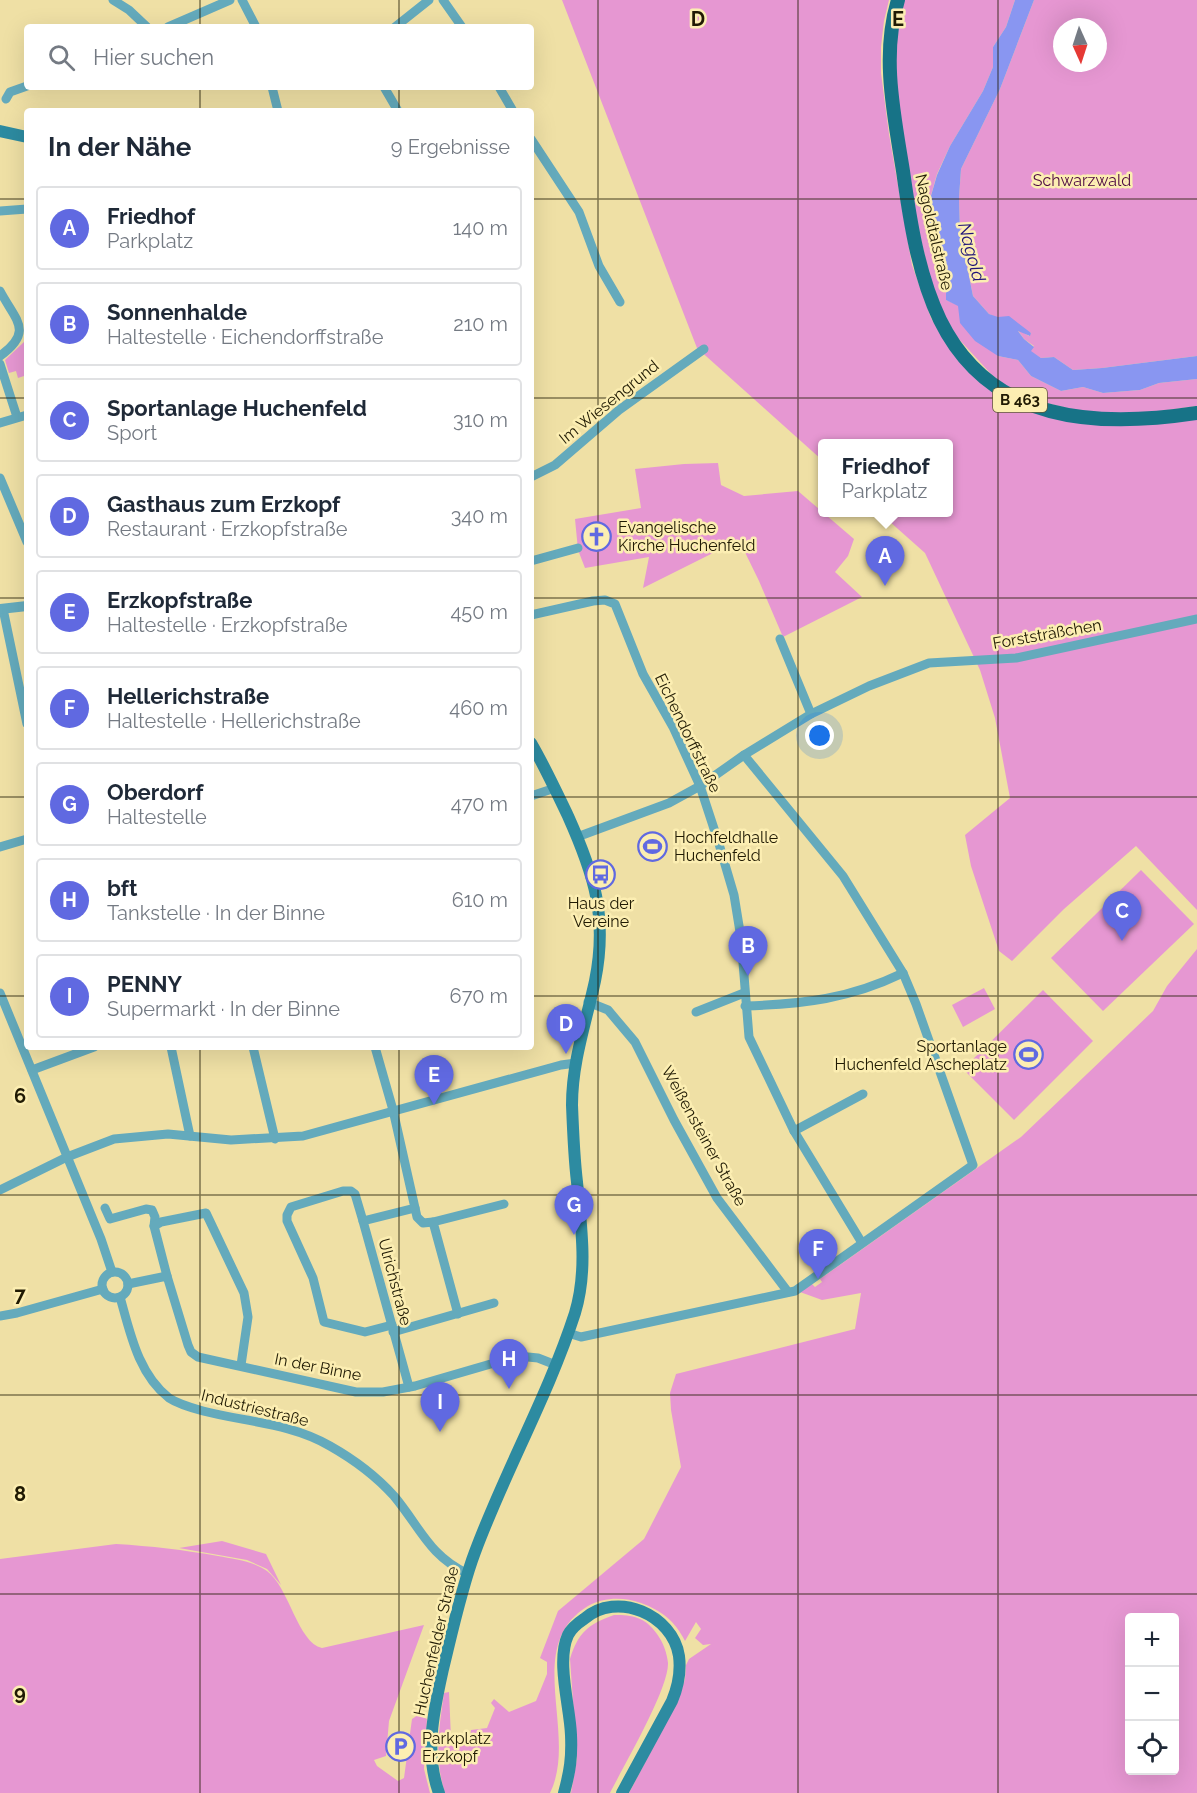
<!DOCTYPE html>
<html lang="de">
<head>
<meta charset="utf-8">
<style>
  :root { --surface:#fff; --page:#f2f2f3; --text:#1f2937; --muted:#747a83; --line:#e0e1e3; --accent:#6069e1 }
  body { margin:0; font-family:Raleway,sans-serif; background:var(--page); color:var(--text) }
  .controls { position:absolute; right:18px; bottom:18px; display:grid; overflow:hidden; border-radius:6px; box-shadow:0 6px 24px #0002 }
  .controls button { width:54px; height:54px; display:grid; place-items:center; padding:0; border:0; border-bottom:2px solid var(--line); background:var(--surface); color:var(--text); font:30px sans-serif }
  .compass { position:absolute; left:1053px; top:18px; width:54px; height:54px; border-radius:50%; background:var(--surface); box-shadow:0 6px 24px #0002; rotate:177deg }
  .you { position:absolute; left:820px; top:736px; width:21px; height:21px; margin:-15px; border:4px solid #fff; border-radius:50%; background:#1a73e8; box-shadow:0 0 0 9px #1a73e833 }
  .badge { display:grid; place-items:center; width:39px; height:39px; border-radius:50%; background:var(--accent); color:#fff; font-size:20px; font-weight:700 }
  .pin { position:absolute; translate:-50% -50px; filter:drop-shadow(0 2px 3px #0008) }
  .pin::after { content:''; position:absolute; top:32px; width:21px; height:18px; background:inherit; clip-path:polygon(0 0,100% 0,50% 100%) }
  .popup { position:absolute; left:818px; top:439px; width:135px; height:78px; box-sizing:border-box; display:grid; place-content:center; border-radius:6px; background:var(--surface); filter:drop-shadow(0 2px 4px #0005); font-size:20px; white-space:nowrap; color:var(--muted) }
  .popup b { font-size:22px; color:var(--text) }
  .popup::after { content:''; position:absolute; left:50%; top:100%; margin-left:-12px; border:12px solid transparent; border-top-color:var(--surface) }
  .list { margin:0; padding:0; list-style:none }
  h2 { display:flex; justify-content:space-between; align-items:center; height:78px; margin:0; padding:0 24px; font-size:26px }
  h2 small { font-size:20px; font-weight:400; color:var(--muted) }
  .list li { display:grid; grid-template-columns:39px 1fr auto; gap:18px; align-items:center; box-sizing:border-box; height:84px; margin:0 12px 12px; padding:0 12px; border:2px solid var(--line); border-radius:6px }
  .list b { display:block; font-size:22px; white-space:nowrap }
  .list p { margin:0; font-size:20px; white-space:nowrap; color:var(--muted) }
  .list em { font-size:20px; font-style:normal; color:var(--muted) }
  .icon { flex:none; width:33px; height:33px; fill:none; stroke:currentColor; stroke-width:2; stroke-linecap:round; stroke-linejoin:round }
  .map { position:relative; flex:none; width:1197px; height:1793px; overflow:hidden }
  .search { position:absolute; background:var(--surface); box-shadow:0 6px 24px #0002; left:24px; top:24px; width:510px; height:66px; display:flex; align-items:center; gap:15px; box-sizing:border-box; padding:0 21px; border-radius:6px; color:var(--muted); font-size:22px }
  .panel { position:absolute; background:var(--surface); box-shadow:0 6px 24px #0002; left:24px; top:108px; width:510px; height:942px; border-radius:6px }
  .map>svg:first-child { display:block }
</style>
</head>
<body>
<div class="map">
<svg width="1197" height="1793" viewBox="0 0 1197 1793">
  <rect width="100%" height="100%" fill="#efe0a5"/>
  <g fill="#e697d2" fill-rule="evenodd">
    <polygon points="562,0 889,0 884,21 881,47 881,73 889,134 912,265 931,318 942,337 957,357 1053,416 1197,415 1197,910 1136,846 1064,909 1012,961 999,951 971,866 965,835 1010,798 995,718 980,670 925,553 880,513 948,512 948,444 822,444 822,460 697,348"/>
    <polygon points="904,0 1015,0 1006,27 993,47 993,67 983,91 950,146 937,174 926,213 930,248 946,277 946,300 958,305 998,356 1018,360 1031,376 1061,391 1083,387 1103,393 1140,390 1159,383 1197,379 1197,406 1138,414 1092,414 1038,401 1008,388 991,374 956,336 941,309 929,274 909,188 893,55"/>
    <path d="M1034,0h163v356l-95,12 -29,2 -19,-13 -13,1 -11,-7 4,-5 -10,-7 -7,-10 12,7 2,-3 -42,-19 -16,-18 -13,-65 -1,-33 2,-29 39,-80zM1062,27h36v36h-36z"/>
    <polygon points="25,341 27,343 27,375 18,378 16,371 9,373 5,360"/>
    <polygon points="718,463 721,485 744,496 798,491 854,539 848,556 835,572 862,597 783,637 759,581 739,540 643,588 649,557 585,568 578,550 575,519 641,508 635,469 684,464"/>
    <polygon points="1141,870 1194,924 1103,1011 1051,958"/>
    <path d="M1197,949v844h-568l50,-95 6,-19 1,-14 3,-6 22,-15 -8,1 -8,-7 6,-9 -5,-7 -11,19c-10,-20 -23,-30 -44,-38 -17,-6 -37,-6 -53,3 -66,40 -9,128 -38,187h-105c-11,-34 -6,-65 -1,-100l5,-1 2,46 5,7 14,-6 1,-9 16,-2 8,-20 -4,-5 3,-4 15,13 27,-11 11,-27v-12l-7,-4 18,-47 86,-72 37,-72 -10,-57 -1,-17 6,-19 179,-45 6,-36 -39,7 -22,-8 12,-8 3,3 7,-5 -2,-3 201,-142 132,-126 14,-25zM1130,1618h44v152h-44z"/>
    <polygon points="984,988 995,1009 963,1027 952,1005"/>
    <polygon points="1043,990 1093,1041 1014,1120 963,1069"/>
    <polygon points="222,1541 266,1554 281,1585 267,1569 247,1560 179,1548"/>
    <path d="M116,1544c35,2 68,6 102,12 16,3 35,5 49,15 22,16 31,72 55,77l102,-23 -35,96 -3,35 -12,4 3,6 21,15 6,-3 8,-59 6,-4 9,4 -3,50 6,24h-430v-234z"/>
    <path d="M614,1615c19,0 31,2 43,19 6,8 10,19 11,29 1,26 -45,104 -58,130h-39l6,-35 -7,-99c8,-26 18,-35 44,-44z"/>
  </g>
  <polygon fill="#8996f1" points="1015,0 1034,0 1000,89 961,169 959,198 960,231 973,296 989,314 998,317 1009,316 1031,333 1030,336 1018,331 1024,339 1034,347 1031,351 1041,358 1054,357 1073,370 1102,368 1197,356 1197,379 1159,383 1140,390 1103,393 1083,387 1061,391 1031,376 1018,360 998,356 975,341 960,323 958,306 946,300 946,277 930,248 926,213 937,175 950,146 983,91 993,67 993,47 1006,27"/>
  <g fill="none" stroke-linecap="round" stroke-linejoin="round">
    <g stroke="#64aabc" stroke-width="9">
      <polyline points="113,0 129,10 147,27"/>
      <polyline points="242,0 256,27"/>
      <polyline points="443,0 462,27"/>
      <polyline points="168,27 230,0"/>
      <polyline points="395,27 429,0"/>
      <polyline points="272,87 278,111"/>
      <polyline points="384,87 398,111"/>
      <polyline points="499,87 513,111"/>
      <polyline points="6,99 10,92 27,86"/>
      <polyline points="531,139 579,212 599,266 620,302"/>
      <polyline points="0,211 27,209"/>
      <path d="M0,291c16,30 34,40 0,65"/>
      <polyline points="0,364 17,417"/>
      <polyline points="0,423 27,415"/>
      <polyline points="531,477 555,465 619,410 704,349"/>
      <polyline points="0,478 27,542"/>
      <polyline points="531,561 578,548"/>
      <polyline points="3,609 27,724"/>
      <polyline points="531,615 593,601 605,600 615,604 643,674 673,727 700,786 719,844 734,895 741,938 749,1037 794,1131 862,1243"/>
      <polyline points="811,714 869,686 929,663 1016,658 1197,619"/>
      <polyline points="531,796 555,788"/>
      <polyline points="577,837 669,803 700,786 744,755 811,714 780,639"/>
      <polyline points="0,847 27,839"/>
      <polyline points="0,993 101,1239 112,1272"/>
      <polyline points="588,1002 608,1010 635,1042 674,1120 717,1198 788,1292"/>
      <path d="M745,1006c59,-2 104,-7 158,-33"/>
      <polyline points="696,1012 744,993"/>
      <polyline points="171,1047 190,1136"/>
      <polyline points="253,1047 275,1139"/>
      <polyline points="375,1047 393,1110 415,1208 363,1221 409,1387"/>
      <polyline points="32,1070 94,1047"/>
      <polyline points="794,1131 863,1094"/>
      <polyline points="0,1190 67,1157 114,1139 168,1134 231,1140 303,1136 561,1065 576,1063"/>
      <polyline points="105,1208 110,1219 146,1209 152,1210 155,1217 154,1226 167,1276"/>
      <polyline points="415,1208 417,1217 423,1223 433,1222"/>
      <polyline points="363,1221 355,1194 351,1191 343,1191 291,1207 287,1215 287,1221 313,1278 324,1322 365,1332 392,1325"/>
      <polyline points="154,1226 161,1222 206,1213 244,1293 248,1317 241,1365"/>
      <circle cx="115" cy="1285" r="13"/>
      <polyline points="128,1284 167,1276 188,1345 191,1352 198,1357 356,1392 383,1392 415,1386 518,1356 538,1358 556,1365"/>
      <path d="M120,1297c10,35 18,77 49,101 9,6 23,10 34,13 42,11 88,12 127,35 23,13 46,30 64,50 26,31 35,60 74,78"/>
      <polyline points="458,1314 433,1222 504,1204"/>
      <polyline points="0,1316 17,1313 103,1289"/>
      <polyline points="393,1332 494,1303"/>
      <polyline points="568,1333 581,1337 795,1291 973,1165 916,1004 903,973 843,876 744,755"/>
    </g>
    <polyline stroke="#64aabc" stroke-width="10" points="0,609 27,606"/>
    <g stroke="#2d8ba1" stroke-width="12">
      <polyline points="0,131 27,137"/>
      <path d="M439,1793c-15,-41 -5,-83 4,-124 9,-37 19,-83 32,-117 30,-81 73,-156 100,-239 13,-43 6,-87 2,-131 -3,-25 -4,-51 -5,-77 0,-43 14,-83 23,-124 13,-64 -1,-107 -27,-165 -12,-25 -23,-49 -37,-73"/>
      <path d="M564,1793c6,-22 8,-35 7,-58 -1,-28 -15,-74 -3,-100 3,-6 10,-12 16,-16 33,-29 89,-4 95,37 2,16 -1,31 -7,45l-50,92"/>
    </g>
    <path stroke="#177387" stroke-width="14" d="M898,0c-17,55 -4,115 5,171 7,50 15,103 37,149 51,104 158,108 257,93"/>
  </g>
  <path fill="none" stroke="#201a03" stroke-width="1.5" stroke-opacity="0.55" d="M200,0v27M399,0v27M598,0v1793M798,0v1793M998,0v1793M200,87v24M399,87v24M0,199h27M531,199h666M0,398h27M531,398h666M0,598h27M531,598h666M0,797h27M531,797h666M0,996h27M531,996h666M200,1047v746M399,1047v746M0,1195h1197M0,1395h1197M0,1594h1197"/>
  <defs>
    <symbol id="church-ring" viewBox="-11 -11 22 22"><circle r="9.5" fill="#fceeb2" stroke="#6069e1" stroke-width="1.5"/><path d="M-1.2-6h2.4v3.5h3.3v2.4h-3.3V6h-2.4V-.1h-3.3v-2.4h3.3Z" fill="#6069e1"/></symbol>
    <symbol id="stadium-ring" viewBox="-11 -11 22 22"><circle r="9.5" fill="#fceeb2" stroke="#6069e1" stroke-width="1.5"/><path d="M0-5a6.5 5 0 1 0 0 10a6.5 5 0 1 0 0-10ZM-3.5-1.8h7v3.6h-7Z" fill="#6069e1"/></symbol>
    <symbol id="bus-ring" viewBox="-11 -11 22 22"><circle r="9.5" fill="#fceeb2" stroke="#6069e1" stroke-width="1.5"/><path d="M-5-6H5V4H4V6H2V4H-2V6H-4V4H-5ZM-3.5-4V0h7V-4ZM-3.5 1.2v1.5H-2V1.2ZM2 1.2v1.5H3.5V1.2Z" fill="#6069e1"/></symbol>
    <symbol id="parking-ring" viewBox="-11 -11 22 22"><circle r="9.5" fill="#fceeb2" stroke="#6069e1" stroke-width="1.5"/><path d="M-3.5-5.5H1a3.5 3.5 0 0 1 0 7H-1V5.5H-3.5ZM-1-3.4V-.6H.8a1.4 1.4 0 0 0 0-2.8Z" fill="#6069e1"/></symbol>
  </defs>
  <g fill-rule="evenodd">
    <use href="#church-ring" x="580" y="520" width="33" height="33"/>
    <use href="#stadium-ring" x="636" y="830" width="33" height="33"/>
    <use href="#bus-ring" x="584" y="858" width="33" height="33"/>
    <use href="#stadium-ring" x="1012" y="1038" width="33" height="33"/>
    <use href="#parking-ring" x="384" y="1730" width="33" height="33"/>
  </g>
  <g text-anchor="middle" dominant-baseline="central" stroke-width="5" stroke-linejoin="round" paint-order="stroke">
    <rect fill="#fceeb2" stroke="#625a38" stroke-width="1.5" x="993" y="388" width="54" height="24" rx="4.5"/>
    <g font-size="15" font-weight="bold" fill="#201a03">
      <text x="1020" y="400">B 463</text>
    </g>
    <g font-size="16" fill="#4d0842" stroke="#fceeb2">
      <text x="1082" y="180">Schwarzwald</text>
    </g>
    <g font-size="16" fill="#201a03" stroke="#fceeb2">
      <text transform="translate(934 232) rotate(77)">Nagoldtalstraße</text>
      <text transform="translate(609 402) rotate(-39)">Im Wiesengrund</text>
      <text transform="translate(1047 634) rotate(-10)">Forststräßchen</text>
      <text transform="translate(688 733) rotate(64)">Eichendorffstraße</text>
      <text transform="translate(704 1136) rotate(61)">Weißensteiner Straße</text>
      <text transform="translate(395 1282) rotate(75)">Ulrichstraße</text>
      <text transform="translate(318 1367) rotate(11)">In der Binne</text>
      <text transform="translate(255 1408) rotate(14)">Industriestraße</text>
      <text transform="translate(436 1641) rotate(-77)">Huchenfelder Straße</text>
    </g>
    <g font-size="16" fill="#201a03" stroke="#fceeb2" text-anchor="start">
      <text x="618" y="527">Evangelische<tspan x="618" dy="18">Kirche Huchenfeld</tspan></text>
      <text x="674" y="837">Hochfeldhalle<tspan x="674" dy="18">Huchenfeld</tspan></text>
      <text x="601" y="903" text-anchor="middle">Haus der<tspan x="601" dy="18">Vereine</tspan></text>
      <text x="1007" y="1046" text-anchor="end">Sportanlage<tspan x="1007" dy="18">Huchenfeld Ascheplatz</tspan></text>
      <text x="422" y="1738">Parkplatz<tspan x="422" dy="18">Erzkopf</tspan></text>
    </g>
    <g font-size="18" font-style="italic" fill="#201479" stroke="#fceeb2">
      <text transform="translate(972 252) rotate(75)">Nagold</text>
    </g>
  </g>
  <g font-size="20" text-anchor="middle" font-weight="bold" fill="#201a03" stroke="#fceeb2" stroke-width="5" stroke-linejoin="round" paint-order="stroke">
    <text x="698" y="26">D</text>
    <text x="898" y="26">E</text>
    <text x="20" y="1103">6</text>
    <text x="20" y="1302">7</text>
    <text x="20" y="1501">8</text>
    <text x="20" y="1700">9</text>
  </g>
</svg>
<div class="controls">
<button>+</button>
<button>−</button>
<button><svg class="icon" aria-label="locate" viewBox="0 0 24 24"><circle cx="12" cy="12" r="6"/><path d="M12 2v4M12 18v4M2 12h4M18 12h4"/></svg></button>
</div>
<svg class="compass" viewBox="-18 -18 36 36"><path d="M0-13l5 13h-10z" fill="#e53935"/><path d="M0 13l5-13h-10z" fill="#747a83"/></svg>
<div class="you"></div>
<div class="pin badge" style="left:885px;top:586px">A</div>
<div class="popup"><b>Friedhof</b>Parkplatz</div>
<div class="pin badge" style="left:748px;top:976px">B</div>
<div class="pin badge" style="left:1122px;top:941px">C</div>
<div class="pin badge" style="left:566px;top:1054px">D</div>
<div class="pin badge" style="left:434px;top:1105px">E</div>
<div class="pin badge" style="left:818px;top:1279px">F</div>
<div class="pin badge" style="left:574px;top:1235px">G</div>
<div class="pin badge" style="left:509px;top:1389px">H</div>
<div class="pin badge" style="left:440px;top:1432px">I</div>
<div class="search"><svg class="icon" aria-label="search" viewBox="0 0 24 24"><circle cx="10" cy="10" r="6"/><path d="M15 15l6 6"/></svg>Hier suchen</div>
<section class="panel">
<h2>In der Nähe<small>9 Ergebnisse</small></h2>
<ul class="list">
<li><span class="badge">A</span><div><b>Friedhof</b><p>Parkplatz</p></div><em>140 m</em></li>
<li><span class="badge">B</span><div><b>Sonnenhalde</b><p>Haltestelle · Eichendorffstraße</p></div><em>210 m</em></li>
<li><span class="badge">C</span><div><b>Sportanlage Huchenfeld</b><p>Sport</p></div><em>310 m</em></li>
<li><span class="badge">D</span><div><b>Gasthaus zum Erzkopf</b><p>Restaurant · Erzkopfstraße</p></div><em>340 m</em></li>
<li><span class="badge">E</span><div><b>Erzkopfstraße</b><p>Haltestelle · Erzkopfstraße</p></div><em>450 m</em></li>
<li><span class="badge">F</span><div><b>Hellerichstraße</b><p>Haltestelle · Hellerichstraße</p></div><em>460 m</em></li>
<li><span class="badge">G</span><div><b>Oberdorf</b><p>Haltestelle</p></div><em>470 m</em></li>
<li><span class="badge">H</span><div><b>bft</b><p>Tankstelle · In der Binne</p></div><em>610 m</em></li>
<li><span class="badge">I</span><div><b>PENNY</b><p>Supermarkt · In der Binne</p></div><em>670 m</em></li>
</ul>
</section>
</div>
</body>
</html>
